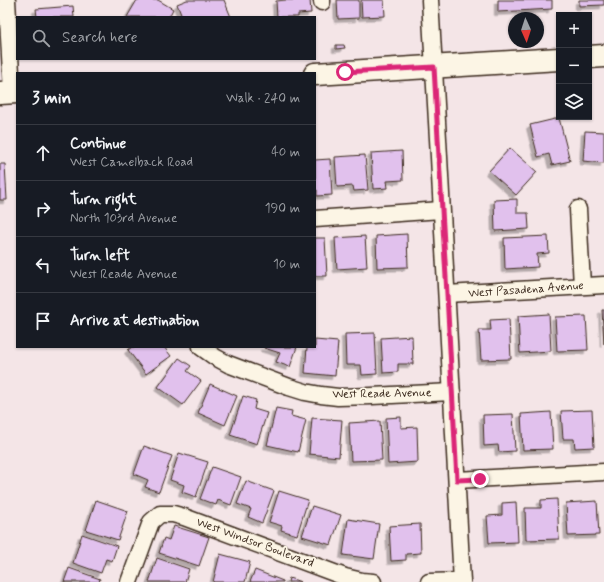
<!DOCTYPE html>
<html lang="en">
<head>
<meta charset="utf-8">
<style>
  :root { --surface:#171b24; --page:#20242c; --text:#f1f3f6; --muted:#9ea1a6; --line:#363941 }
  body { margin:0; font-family:Mynerve,sans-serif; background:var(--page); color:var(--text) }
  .controls { position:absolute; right:12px; top:12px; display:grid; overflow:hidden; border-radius:0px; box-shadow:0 1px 3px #0004 }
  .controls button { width:36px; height:36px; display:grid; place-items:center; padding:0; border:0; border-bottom:1px solid var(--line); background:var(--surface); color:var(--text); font:20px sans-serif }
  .compass { position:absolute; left:508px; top:12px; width:36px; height:36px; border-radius:50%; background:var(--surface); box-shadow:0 1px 3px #0004; rotate:177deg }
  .stop { position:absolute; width:12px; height:12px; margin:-9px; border:3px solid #db2777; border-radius:50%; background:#fff }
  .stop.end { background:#db2777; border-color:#fff; box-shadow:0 1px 4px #0008 }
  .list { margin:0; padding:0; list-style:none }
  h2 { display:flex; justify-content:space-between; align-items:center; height:52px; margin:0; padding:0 16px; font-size:17px }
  h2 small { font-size:13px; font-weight:400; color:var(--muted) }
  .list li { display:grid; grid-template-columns:26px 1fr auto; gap:12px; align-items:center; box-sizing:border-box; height:56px; padding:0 16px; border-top:1px solid var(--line) }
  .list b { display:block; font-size:15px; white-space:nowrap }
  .list p { margin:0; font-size:13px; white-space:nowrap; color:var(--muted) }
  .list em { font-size:13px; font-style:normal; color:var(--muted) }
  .icon { flex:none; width:22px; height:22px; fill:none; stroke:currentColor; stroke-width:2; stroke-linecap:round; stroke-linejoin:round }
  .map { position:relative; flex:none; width:604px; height:582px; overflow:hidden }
  .search { position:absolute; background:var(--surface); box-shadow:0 1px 3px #0004; left:16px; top:16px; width:300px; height:44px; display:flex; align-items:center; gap:10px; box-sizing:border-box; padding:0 14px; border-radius:0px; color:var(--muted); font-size:15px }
  .panel { position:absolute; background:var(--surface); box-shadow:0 1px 3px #0004; left:16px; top:72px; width:300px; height:276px; border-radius:0px }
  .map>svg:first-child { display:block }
</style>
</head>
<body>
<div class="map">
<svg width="604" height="582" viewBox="0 0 604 582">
  <defs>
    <filter id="shadow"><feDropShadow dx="-3.5" dy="3.5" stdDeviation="0" flood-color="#0004"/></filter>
  </defs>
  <rect width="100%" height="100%" fill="#f4e5e7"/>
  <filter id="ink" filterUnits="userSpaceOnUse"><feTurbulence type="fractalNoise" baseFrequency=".025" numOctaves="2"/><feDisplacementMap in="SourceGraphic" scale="8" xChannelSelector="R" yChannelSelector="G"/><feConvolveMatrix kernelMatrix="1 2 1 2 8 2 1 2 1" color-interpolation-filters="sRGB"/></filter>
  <g filter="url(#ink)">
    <g fill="#e1c1ed" stroke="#3b2a1e" filter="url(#shadow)">
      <polygon points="137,0 158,0 173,9 169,17 127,17"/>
      <polygon points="187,0 224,0 231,17 182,17 177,4"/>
      <polygon points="286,0 310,0 311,13 298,14 298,17 277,17 276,1"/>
      <polygon points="337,0 359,0 359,18 338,19"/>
      <polygon points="361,0 384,0 385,16 362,17"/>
      <polygon points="498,0 552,0 552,9 498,12"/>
      <polygon points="579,0 604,0 604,5 579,6"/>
      <polygon points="73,6 74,17 37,17 36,9"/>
      <polygon points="336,45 344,45 345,48 336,49"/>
      <polygon points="559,118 570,161 552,165 549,154 538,157 530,125"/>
      <polygon points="585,131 604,132 604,163 583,161"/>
      <polygon points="510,148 537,172 516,195 489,171"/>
      <polygon points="402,151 403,180 387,181 388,188 373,189 371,153"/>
      <polygon points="365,155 368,190 354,191 353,186 337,187 335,157"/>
      <polygon points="330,159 332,195 317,196 317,190 315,190 315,160"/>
      <polygon points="0,164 5,164 7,200 0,200"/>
      <polygon points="517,199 517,213 528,213 529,229 495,231 494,200"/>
      <polygon points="407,234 408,267 377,268 376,236"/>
      <polygon points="365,236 367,267 337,269 335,238"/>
      <polygon points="548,236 549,253 537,254 538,267 505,269 504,238"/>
      <polygon points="315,238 325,238 327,276 315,276"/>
      <polygon points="602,310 604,310 604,344"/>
      <polygon points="549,314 551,351 520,353 518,316"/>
      <polygon points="586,316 588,350 557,351 555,317"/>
      <polygon points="509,319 511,359 481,360 479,330 491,330 490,320"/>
      <polygon points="375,333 377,374 362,375 361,365 346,365 345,334"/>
      <polygon points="412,336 413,364 398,364 398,372 383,373 381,338"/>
      <polygon points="315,340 338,342 335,376 305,373 307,347 315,347"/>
      <polygon points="132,347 164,347 171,356 146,374 128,350"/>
      <polygon points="264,347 297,347 290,367 276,362 280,353 264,348"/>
      <polygon points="179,358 191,366 187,371 201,381 183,405 158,387"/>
      <polygon points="210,384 237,396 225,425 198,413"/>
      <polygon points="243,396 256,400 254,409 267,413 257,444 230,435"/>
      <polygon points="276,408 292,411 291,416 306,420 298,452 267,445"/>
      <polygon points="592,410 594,447 575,448 574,439 563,439 561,411"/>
      <polygon points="551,412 553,449 523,450 521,414"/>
      <polygon points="513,414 515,451 499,452 498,445 484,446 483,415"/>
      <polygon points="401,417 401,428 417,427 418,462 388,464 386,418"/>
      <polygon points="312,418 342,420 339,457 309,454"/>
      <polygon points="380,421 382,460 351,461 349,423"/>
      <polygon points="144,446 172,456 159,492 145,487 148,480 134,474"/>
      <polygon points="179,453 208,462 196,497 182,492 184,485 170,480"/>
      <polygon points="212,467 241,477 231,505 218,500 216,505 200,499"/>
      <polygon points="246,481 274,491 262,523 248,517 251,509 237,504"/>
      <polygon points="279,491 308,500 297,535 281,530 282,526 269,522"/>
      <polygon points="557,499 559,539 526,540 525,508 541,508 541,500"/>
      <polygon points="96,500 128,511 118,540 86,530"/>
      <polygon points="597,501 599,535 568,536 566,503"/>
      <polygon points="516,502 518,542 489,543 487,516 502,515 502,503"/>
      <polygon points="312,506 341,515 331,545 302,536"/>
      <polygon points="348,519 379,524 374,559 343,555"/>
      <polygon points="420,524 421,553 406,554 406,560 391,561 389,526"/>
      <polygon points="174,526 209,537 199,566 159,553 164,538 169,540"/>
      <polygon points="82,534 117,546 112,561 106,559 101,573 73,563"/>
      <polygon points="220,554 250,562 245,582 213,582"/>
      <polygon points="157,558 189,569 185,582 149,582"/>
      <polygon points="69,568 100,579 99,582 64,582"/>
      <polygon points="255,570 283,581 283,582 250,582"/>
      <polygon points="289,578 301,582 288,582"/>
    </g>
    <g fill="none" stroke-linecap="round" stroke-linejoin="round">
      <defs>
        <g id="minor">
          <polyline points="7,0 12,92"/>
          <polyline points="322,0 322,2"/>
          <path d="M430,0c11,194 23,388 32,582"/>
          <polyline points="578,209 582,286"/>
          <polyline points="315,219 441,210"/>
          <polyline points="447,294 604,285"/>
          <polyline points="201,347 215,357 228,364 289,387 305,392 321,395 338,397 372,396 452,392"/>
          <polyline points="457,480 604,472"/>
          <polyline points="129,582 151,522 160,514 173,514 184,517 345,577 362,581 373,582"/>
          <polyline points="429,582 462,581"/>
        </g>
        <g id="primary">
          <polyline points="589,57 604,56"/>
          <polyline points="315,74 559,59"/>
          <polyline points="0,93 17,92"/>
        </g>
      </defs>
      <use href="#minor" stroke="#3b2a1e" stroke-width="19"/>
      <use href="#primary" stroke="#3b2a1e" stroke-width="25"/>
      <use href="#minor" stroke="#fcf5e5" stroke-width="16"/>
      <use href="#primary" stroke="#fcf5e5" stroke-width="22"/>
    </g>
  </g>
  <g fill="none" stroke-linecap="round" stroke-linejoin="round" filter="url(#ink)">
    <polyline stroke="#db2777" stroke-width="5" points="345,72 434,67 442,210 447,294 457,480 480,479"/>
  </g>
  <g text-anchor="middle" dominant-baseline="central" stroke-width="3.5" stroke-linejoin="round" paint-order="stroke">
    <g font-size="12" fill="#3b2a1e" stroke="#fcf5e5">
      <text transform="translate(526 290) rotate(-4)">West Pasadena Avenue</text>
      <text transform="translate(382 394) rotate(-1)">West Reade Avenue</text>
      <text transform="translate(255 543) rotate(20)">West Windsor Boulevard</text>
    </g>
  </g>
</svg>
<div class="controls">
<button>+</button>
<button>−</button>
<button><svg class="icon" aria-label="layers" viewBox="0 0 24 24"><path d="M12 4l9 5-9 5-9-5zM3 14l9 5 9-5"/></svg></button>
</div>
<svg class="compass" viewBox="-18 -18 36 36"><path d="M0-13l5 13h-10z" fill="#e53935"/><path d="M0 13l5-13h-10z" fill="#9ea1a6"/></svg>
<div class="stop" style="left:345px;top:72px"></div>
<div class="stop end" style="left:480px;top:479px"></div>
<div class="search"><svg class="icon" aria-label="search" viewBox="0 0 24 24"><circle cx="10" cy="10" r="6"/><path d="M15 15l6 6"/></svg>Search here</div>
<section class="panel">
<h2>3 min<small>Walk · 240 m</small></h2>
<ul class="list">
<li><svg class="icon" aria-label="ahead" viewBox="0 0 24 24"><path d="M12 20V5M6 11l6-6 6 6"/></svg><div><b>Continue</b><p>West Camelback Road</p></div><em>40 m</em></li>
<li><svg class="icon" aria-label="right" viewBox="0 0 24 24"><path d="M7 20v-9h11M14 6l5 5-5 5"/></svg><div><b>Turn right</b><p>North 103rd Avenue</p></div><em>190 m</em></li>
<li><svg class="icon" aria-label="left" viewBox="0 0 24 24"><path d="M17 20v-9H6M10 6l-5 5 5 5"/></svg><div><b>Turn left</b><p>West Reade Avenue</p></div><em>10 m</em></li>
<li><svg class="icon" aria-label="arrive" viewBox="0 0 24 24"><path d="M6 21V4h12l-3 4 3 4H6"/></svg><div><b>Arrive at destination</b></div></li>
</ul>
</section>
</div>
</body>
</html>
